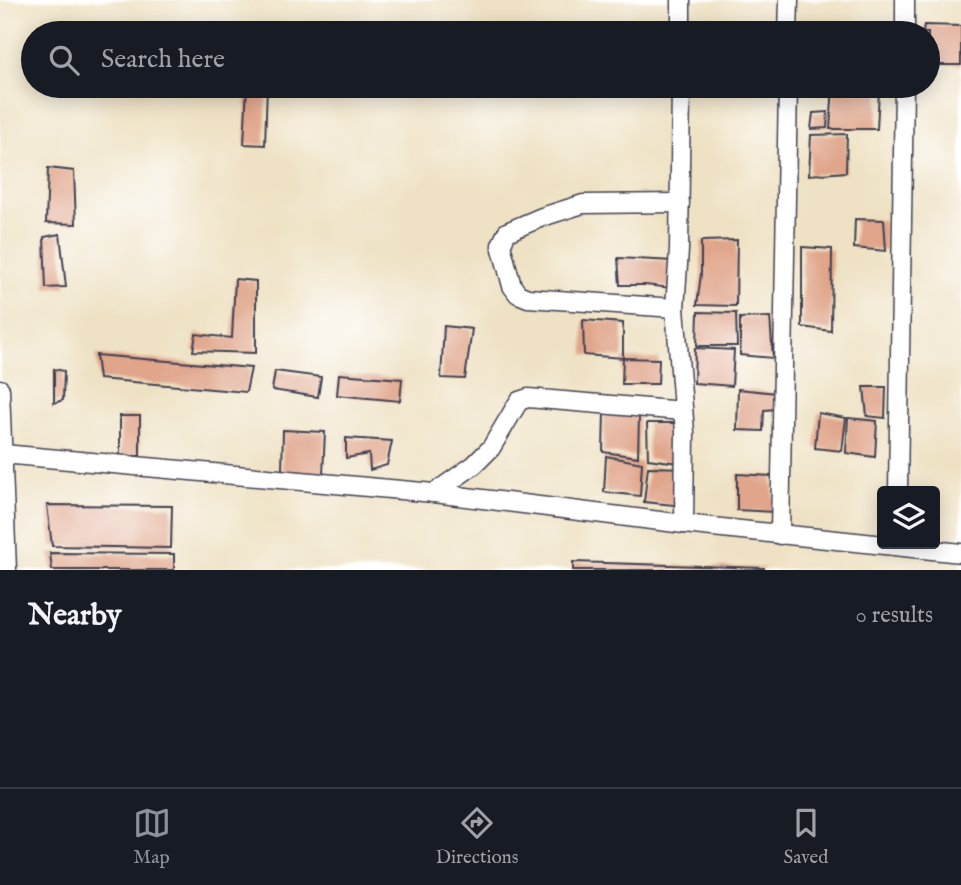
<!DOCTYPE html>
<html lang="en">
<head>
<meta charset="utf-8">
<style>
  :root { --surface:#171b24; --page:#20242c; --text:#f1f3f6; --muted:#9ea1a6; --line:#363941; --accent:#8c9099 }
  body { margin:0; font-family:"IM FELL English",serif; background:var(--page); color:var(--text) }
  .controls { position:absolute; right:21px; bottom:21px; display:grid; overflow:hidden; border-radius:7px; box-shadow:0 4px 18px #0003 }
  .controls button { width:63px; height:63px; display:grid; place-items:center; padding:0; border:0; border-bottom:2px solid var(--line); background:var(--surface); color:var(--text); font:35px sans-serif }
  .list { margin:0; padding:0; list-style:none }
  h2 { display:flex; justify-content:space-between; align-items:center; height:91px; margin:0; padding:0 28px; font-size:30px }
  h2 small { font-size:23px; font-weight:400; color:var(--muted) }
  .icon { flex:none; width:38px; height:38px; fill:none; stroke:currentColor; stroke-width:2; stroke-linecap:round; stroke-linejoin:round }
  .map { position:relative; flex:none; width:961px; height:570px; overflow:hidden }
  .search { position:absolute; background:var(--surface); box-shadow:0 4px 18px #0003; left:21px; right:21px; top:21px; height:77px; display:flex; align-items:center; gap:18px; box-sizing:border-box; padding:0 24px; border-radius:38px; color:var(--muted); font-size:26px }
  .sheet { height:217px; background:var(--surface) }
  nav { display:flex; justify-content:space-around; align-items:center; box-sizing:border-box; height:98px; border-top:2px solid var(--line); background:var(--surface); font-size:19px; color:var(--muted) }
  nav a { display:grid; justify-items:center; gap:4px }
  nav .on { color:var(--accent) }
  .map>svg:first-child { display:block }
</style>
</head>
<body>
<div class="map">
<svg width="961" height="570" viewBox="0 0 961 570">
  <rect width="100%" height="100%" fill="#fff"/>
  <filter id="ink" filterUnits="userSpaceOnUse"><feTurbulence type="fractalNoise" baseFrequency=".0143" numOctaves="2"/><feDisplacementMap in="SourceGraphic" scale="14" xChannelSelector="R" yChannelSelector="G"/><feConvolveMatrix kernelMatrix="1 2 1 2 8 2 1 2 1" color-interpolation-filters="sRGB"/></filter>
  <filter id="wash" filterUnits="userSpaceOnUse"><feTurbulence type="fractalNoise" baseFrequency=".00686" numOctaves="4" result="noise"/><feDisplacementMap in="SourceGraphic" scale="28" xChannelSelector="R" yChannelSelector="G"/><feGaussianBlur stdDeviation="1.57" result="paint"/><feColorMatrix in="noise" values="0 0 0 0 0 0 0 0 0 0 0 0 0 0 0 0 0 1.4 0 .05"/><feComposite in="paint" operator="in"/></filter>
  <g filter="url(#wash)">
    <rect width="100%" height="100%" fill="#efe2c4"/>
    <g id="blocks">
      <g fill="#e0a58a">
        <polygon points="856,24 891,27 891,33 856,33"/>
        <polygon points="924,25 961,26 961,65 928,65 928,33 923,33"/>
        <polygon points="247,86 267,86 265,145 244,144"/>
        <polygon points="833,86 850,86 850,91 879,91 877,129 830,129"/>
        <polygon points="828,112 827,128 811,129 813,113"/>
        <polygon points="847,134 846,172 809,175 811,135"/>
        <polygon points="48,168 74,171 76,224 46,223"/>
        <polygon points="855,219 884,220 886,251 854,248"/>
        <polygon points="60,234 66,287 46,288 44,237"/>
        <polygon points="737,240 736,306 697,305 701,274 701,241"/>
        <polygon points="802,247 832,249 831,331 802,327"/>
        <polygon points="618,258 673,261 671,288 645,285 620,285"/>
        <polygon points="235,279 256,281 256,353 193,351 196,334 232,338"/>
        <polygon points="698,312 736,313 737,346 697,346"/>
        <polygon points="770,317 773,358 740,355 740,318"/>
        <polygon points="583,320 623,323 623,358 584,355"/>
        <polygon points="444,326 472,329 465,379 441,378"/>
        <polygon points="695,348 734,350 732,386 694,383"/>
        <polygon points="96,355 251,368 246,392 99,379"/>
        <polygon points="623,358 659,359 658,384 622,384"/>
        <polygon points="54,369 64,371 63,400 54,403"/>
        <polygon points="275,371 321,377 318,397 272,390"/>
        <polygon points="339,374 402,379 400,401 337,395"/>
        <polygon points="864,387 886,387 885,418 867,416"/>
        <polygon points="738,389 777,393 776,409 764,410 763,431 737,430"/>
        <polygon points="604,412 639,416 638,457 603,452"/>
        <polygon points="818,413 846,418 842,451 815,448"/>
        <rect x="120" y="416" width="20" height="40"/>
        <polygon points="848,418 877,421 875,457 846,453"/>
        <polygon points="647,423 677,423 679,463 648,459"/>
        <polygon points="283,430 325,432 323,474 282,470"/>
        <polygon points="346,438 392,441 387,465 370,470 369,454 346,458"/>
        <polygon points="606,456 642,463 640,496 604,492"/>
        <polygon points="648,467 684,468 684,506 644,502"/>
        <polygon points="737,474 772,476 775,512 737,510"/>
        <polygon points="47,505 172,506 171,548 52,546"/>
        <polygon points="50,553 174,554 174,570 52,570"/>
        <polygon points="573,562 764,568 764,570 573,570"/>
      </g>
    </g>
  </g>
  <g filter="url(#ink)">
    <use href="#blocks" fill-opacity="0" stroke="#413f50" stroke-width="2"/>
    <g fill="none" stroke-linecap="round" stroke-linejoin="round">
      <defs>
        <g id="minor">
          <polyline points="681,33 681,0"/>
          <polyline points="788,33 789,0"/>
          <polyline points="905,33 905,0"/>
          <polyline points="681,86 679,250 675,308 685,432 684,524"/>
          <polyline points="675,308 528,298 518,294 512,286 501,245 507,232 542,217 583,204 680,203"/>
          <polyline points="0,389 7,570"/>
          <polyline points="3,454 434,493 684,524 961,553"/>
          <polyline points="898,491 904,86"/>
          <polyline points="434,493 474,465 491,448 519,401 528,398 683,411"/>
          <polyline points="780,535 788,86"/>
        </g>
      </defs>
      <use href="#minor" stroke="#413f50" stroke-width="21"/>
      <use href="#minor" stroke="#fff" stroke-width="18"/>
    </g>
  </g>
</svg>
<div class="controls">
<button><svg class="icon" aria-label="layers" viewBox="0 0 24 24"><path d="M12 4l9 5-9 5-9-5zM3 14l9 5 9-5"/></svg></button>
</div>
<div class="search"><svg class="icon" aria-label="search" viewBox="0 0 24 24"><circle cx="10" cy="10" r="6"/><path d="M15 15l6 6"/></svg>Search here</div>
</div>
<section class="sheet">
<h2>Nearby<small>0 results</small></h2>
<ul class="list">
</ul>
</section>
<nav>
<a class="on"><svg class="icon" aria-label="map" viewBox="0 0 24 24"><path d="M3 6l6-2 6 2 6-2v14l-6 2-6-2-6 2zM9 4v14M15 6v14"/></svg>Map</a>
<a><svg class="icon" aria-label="directions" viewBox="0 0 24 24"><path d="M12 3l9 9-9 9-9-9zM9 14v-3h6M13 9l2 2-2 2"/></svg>Directions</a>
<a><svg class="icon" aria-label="saved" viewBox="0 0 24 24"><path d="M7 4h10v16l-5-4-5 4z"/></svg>Saved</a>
</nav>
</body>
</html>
